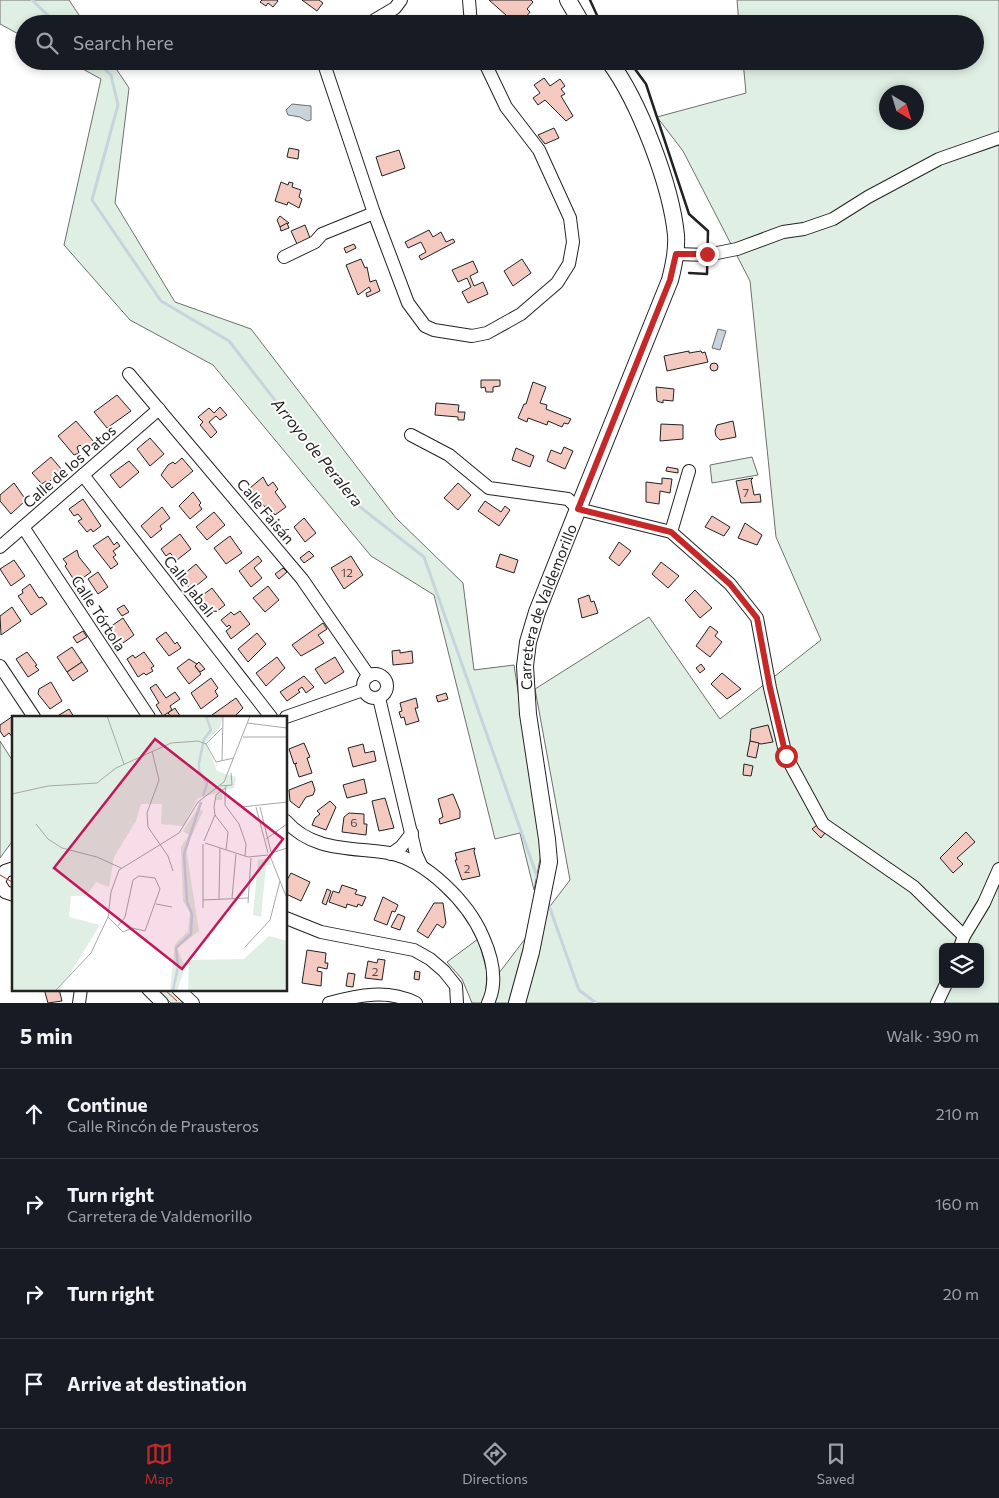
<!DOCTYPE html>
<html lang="en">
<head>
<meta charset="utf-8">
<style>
  :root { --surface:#171b24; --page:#20242c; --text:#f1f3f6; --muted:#9ea1a6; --line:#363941; --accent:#c62828 }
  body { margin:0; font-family:Commissioner,sans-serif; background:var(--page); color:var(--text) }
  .controls { position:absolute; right:15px; bottom:15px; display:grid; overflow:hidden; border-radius:8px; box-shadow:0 2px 8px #0003 }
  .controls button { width:45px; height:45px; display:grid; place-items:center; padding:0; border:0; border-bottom:1px solid var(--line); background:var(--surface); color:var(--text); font:25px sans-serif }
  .compass { position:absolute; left:879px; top:85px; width:45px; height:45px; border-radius:50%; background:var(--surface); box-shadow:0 2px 8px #0003; rotate:142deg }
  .stop { position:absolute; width:15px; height:15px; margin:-11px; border:4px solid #c62828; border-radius:50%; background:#fff }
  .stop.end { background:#c62828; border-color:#fff; box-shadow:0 1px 5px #0008 }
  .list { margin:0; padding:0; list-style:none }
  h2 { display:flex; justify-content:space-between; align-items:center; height:65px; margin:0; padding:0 20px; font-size:21px }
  h2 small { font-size:16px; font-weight:400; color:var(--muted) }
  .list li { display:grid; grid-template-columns:32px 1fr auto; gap:15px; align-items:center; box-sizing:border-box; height:90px; padding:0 20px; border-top:1px solid var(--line) }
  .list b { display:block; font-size:19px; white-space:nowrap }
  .list p { margin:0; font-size:16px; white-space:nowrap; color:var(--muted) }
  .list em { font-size:16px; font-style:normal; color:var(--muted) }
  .icon { flex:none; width:28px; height:28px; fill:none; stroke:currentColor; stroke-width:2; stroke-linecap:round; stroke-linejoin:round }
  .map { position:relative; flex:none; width:999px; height:1003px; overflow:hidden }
  .search { position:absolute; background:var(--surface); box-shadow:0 2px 8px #0003; left:15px; right:15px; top:15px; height:55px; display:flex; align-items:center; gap:12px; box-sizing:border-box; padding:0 18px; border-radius:28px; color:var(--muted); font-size:19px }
  .sheet { height:425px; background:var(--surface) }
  nav { display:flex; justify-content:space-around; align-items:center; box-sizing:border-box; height:70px; border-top:1px solid var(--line); background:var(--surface); font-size:14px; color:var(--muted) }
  nav a { display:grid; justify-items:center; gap:2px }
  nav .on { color:var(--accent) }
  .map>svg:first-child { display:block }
</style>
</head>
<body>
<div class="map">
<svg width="999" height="1003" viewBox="0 0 999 1003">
  <rect width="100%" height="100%" fill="#fff"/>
  <g fill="#e0efe3" stroke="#6f6f6f" fill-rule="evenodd">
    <polygon points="0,0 69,0 85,24 24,24 24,37 0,24"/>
    <path d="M737,0h262v1003h-527l-10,-24 -15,-17 31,-23 9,32 -1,19 84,-110 -35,-191 114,-72 71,102 101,-79 -45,-103 -26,-256 -67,-130 -26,-34 89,-24 -3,-32h232v-37h-236zM886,92h30v30h-30zM943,947h37v37h-37z"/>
    <polygon points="68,61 111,61 129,88 115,203 175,302 251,329 396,518 463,583 474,670 514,665 542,849 534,890 520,833 495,839 434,595 371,556 213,365 130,320 64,245 101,79"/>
    <polygon points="752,457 758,475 712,483 710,465"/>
    <polygon points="0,741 14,763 14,839 0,858"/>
    <polygon points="156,989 170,989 185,1003 171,1003"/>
  </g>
  <g fill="#c7d3dd" stroke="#6f6f6f">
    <polygon points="292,104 311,106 311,120 307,121 300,117 288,115 286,110"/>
    <polygon points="718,329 726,331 720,350 712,348"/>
  </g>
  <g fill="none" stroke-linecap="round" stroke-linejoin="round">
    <g stroke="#c7d3dd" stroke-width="3">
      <polyline points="32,0 57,24"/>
      <polyline points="96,61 111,75 118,105 92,200 161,301 229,341 355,503 424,557 538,879"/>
      <polyline points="548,903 579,990 596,1003"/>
    </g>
  </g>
  <g fill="#f3c9c0" stroke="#222">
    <polygon points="262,0 277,0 278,1 273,7 268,3 266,6 260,2"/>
    <polygon points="302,0 319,0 323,3 317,11"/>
    <polygon points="489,0 531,0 533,2 527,9 530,12 520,24 516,24"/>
    <polygon points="544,78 550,86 560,79 565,86 561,89 565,94 561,96 573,116 566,121 545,100 538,105 533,98 540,93 534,85"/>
    <polygon points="554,128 559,138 545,144 538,135"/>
    <polygon points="289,148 299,150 298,159 287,157"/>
    <polygon points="399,150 405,168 382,176 376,157"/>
    <polygon points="281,182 288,185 289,182 293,183 292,187 301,190 299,197 302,199 299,208 288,202 287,205 275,201"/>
    <polygon points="280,216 289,223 280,227 277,220"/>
    <polygon points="287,223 289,228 281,231 280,227"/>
    <polygon points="305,225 310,238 297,244 291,231"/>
    <polygon points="429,230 433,237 441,232 446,242 453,239 455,242 421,260 419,256 426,252 421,242 408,248 405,242"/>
    <polygon points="354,244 356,248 346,253 344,248"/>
    <polygon points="361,259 365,268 367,267 370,282 376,280 380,291 367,297 366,293 371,291 369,287 358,295 346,265"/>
    <polygon points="522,259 531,273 513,286 504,271"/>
    <polygon points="473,261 478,272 470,276 474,286 483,282 488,294 468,303 462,292 471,287 467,278 458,282 452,270"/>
    <polygon points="689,351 689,353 701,351 702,353 705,352 708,362 667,371 664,356"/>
    <circle cx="714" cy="367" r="4"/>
    <polygon points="481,380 500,380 500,386 493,387 493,392 486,392 485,387 481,388"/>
    <polygon points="533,382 546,387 540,403 547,405 546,409 571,419 568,424 564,423 562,427 548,421 547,425 528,418 527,422 518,418 524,404 526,404"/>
    <polygon points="656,387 674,389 673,401 663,400 663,403 657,401"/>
    <polygon points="117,395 131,411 107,428 94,412"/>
    <polygon points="436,403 459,405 458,412 465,412 464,420 458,420 458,417 435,415"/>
    <polygon points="220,407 227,415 220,420 216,416 209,422 217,432 211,438 200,425 203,422 198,417 209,408 214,413"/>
    <polygon points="76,421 94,442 85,450 80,445 77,447 79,453 74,455 58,436"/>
    <polygon points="733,421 736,437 720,440 716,436 715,431 717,425"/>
    <polygon points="661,424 683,425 683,439 660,441"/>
    <polygon points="150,438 164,454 150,466 137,449"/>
    <polygon points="564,447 573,451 565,469 547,461 551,450 561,454"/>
    <polygon points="516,448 534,456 530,467 512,460"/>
    <polygon points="51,457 62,470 48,483 46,481 42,484 32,473"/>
    <polygon points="182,458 193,471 172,488 161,475 168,465 173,462 175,464"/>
    <polygon points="129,461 139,472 120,488 110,475"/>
    <polygon points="667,467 678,469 678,473 666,471"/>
    <polygon points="263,477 268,486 273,482 278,489 275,492 286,507 275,515 267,505 265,507 250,488"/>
    <polygon points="662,478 672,479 670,493 660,491 659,504 646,502 646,482 662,484"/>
    <polygon points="753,478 751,480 754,495 760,494 761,502 741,503 736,481"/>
    <polygon points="14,483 26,500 11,514 0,501 0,495"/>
    <polygon points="458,483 471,495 458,510 444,498"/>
    <polygon points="193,492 201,503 199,505 202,509 190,519 179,506"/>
    <polygon points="83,499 101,526 93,532 91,529 87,532 78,521 82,519 78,514 74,516 69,509"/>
    <polygon points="485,501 501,512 505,506 510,510 499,526 478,511"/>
    <polygon points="162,507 170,518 160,526 162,529 151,538 141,526"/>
    <polygon points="214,512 225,525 207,540 196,527"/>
    <polygon points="712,516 730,527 724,536 705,527"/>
    <polygon points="304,518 316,533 305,542 294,527"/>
    <polygon points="745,523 762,535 757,545 738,538"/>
    <polygon points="180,534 191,549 177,560 170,553 166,556 161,549"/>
    <polygon points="108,536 114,545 117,542 120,546 113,551 116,555 113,557 118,564 111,569 93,546"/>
    <polygon points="230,536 242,553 226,564 214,548"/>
    <polygon points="619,542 631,551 619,566 609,558"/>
    <polygon points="77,550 79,557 91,572 76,583 65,566 67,564 63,559"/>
    <polygon points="309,551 314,556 304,563 300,558"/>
    <polygon points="500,554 518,560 514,573 496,567"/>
    <polygon points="258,556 262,561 254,568 262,578 251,587 239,571"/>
    <polygon points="351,556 363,575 344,589 331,568"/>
    <polygon points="14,560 25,576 11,586 0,569"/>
    <polygon points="661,562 679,576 668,588 652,574"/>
    <polygon points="196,564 207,577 191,590 184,581 187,579 184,574"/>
    <polygon points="283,568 287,572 279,579 275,574"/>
    <polygon points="98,572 108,587 98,594 88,579"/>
    <polygon points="30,584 39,598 42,597 47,604 31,615 18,596 23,593 22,590"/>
    <polygon points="268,586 279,600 265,612 253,598"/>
    <polygon points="212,588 225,605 211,616 199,598"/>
    <polygon points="695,590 712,608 700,618 685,600"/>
    <polygon points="589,595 591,602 594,601 598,613 582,618 578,599"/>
    <polygon points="124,605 129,612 122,616 117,609"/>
    <polygon points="12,607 21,621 1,635 0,616"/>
    <polygon points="240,611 250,624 231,639 226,631 231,627 229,625 227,627 221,620 231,612 234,615"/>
    <polygon points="123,618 134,635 119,646 115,644 107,629"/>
    <polygon points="323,623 327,629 318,635 324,643 301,656 292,645"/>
    <polygon points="710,626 718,632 715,636 722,642 710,657 696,646"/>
    <polygon points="83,631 87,637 77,643 73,637"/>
    <polygon points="166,632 175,644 177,642 181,648 169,656 156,639"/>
    <polygon points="257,633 266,644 248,662 238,649"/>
    <polygon points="72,647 82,662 67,672 57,657"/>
    <polygon points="400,650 400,653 412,651 413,663 393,665 392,651"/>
    <polygon points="27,652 37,665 35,666 39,670 28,677 16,659"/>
    <polygon points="144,652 154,666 151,668 153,671 146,675 144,673 138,677 127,659 133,655 135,658"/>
    <polygon points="277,657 285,668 266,686 256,673"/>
    <polygon points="335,657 344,672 325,684 315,669"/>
    <polygon points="189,659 197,664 195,666 201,674 189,684 177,668"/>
    <polygon points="82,662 88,671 73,681 67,672"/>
    <polygon points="199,662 205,669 200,672 195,666"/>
    <polygon points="701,664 705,669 700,673 696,668"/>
    <polygon points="722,673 741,689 727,699 711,684"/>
    <polygon points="304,676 314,687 306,693 302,687 298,690 300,692 287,701 280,692"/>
    <polygon points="211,678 218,688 215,691 218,696 201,709 191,693"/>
    <polygon points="51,682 62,701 50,709 38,694 39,689"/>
    <polygon points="156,684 166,698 175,692 180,699 170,706 172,710 163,716 156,705 159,703 150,688"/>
    <polygon points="446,693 448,699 438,702 436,696"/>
    <polygon points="236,698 243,708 234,717 213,717 212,715"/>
    <polygon points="416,698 418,708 415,708 419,721 406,725 404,717 401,718 399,712 402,711 400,703"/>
    <polygon points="175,708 176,710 181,717 171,717 168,713"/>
    <polygon points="69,709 74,717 56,717"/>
    <polygon points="13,716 14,717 14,739 9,733 4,737 0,731 0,725"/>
    <polygon points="768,725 773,742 761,744 750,741 751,729"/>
    <polygon points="750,741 759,743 756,758 747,756"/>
    <polygon points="304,743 310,757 307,758 312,773 299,777 295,764 297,763 294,764 289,749"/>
    <polygon points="363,744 365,753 374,751 376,761 353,767 348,748"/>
    <polygon points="744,764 753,766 751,776 743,775"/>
    <polygon points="364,779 367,793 347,798 343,785"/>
    <polygon points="312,781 315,790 313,795 306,797 299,808 290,801 289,790"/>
    <polygon points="453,794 460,811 460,818 440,824 439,819 443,817 438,799"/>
    <polygon points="385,798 394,828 379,831 372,801"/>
    <polygon points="330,801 336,807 326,830 312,825 315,818 320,814 317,811"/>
    <polygon points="349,813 364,814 364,824 367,824 366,835 342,832 344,817"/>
    <polygon points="817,825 825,833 821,838 812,829"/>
    <polygon points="966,832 975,842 957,858 963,864 953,873 940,858"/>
    <polygon points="475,848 474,851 480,876 462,880 455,860 457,860 455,853"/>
    <polygon points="291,873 310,882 301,901 286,894 286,882"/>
    <polygon points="342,885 357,890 355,894 366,897 362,906 358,904 357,907 347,904 346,908 329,902 333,891 339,893"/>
    <polygon points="327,889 331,891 326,905 322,903"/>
    <polygon points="383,897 398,905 395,912 392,911 387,925 374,920"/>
    <polygon points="434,903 443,903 446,923 443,928 437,924 428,938 417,931"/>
    <polygon points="398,914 405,917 400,930 391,927"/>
    <polygon points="307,950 326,953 325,963 328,963 327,969 318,967 317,971 322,972 321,986 302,983"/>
    <polygon points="378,959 385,960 382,980 365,978 368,961 377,963"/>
    <polygon points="415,971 420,972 419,980 414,979"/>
    <polygon points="348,973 355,974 353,987 346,986"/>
    <polygon points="44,989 59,989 62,1001 48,1003"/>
  </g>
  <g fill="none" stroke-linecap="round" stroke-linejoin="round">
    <defs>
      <g id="minor">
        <polyline points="469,0 471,24"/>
        <polyline points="368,24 395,8 401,0"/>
        <polyline points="323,61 374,213 408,303 425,326 434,330 472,336 487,333 521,314 557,283 569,264 573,242 570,218 539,150 506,107 484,61"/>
        <polyline points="676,254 707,255 737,249 783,232 804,229 833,219 868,197 939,159 999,138"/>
        <polyline points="284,257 315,242 322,234 374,213"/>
        <polyline points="129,374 302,579 369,676"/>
        <polyline points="411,435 449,455 489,488 568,499 578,509 671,532 730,584 757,618 770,688 786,756 823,824 914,887 964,936"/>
        <polyline points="83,475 271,717"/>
        <polyline points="23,527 149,717"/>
        <polyline points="671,532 689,471"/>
        <polyline points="0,547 159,409"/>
        <polyline points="0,666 34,717"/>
        <circle cx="375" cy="686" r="12"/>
        <polyline points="379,698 416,854 421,865"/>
        <polyline points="286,717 363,690"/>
        <path d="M286,821c27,31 66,26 103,32 37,7 79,49 94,84 9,20 15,45 5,66"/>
        <polyline points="391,854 401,847 412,833"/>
        <polyline points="0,879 5,871 14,868"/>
        <polyline points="0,884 5,892 14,895"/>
        <polyline points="286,918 321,932 414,950 430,959 444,971 456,986 457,1003"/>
        <polyline points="960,947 964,936 984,903 999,869"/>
        <polyline points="148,989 162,1003"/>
        <polyline points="178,989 193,1003"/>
        <polyline points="79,1003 81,989"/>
        <path d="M329,1003c30,-8 58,-14 87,0"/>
        <polyline points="937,1003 946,984"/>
      </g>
      <g id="major">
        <polyline points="568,0 582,24"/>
        <path id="s1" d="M517,1003l14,-51 18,-90 -2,-23 -19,-125 -3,-48 3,-24 9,-30 41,-103 92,-229c4,-15 7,-30 6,-45 -5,-50 -37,-134 -67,-174"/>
      </g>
    </defs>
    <use href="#minor" stroke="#222" stroke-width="14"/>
    <use href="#major" stroke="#222" stroke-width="18"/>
    <use href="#minor" stroke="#fff" stroke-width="12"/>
    <use href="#major" stroke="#fff" stroke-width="16"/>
    <g stroke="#222" stroke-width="2.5">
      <polyline points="590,0 601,24"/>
      <polyline points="629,61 646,84 689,214 708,231 707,274 689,273"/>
    </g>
    <g stroke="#c62828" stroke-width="1" stroke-dasharray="18 4 2.5 4" stroke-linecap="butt">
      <polyline points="0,875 14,883"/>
      <polyline points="164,989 179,1003"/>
    </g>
  </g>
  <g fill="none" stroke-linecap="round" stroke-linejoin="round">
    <polyline stroke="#c62828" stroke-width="6" points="707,254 676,254 670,280 578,509 671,532 730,584 757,618 770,688 786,756"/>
  </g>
  <g text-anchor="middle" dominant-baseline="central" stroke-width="4" stroke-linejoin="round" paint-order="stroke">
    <g font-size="12" fill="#564c4a">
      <text x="746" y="492">7</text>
      <text x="347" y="572">12</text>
      <text x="354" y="822">6</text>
      <text x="467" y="868">2</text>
      <text x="375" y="971">2</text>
    </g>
    <g font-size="15" fill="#222" stroke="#fff">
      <text transform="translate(69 466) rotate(-41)">Calle de los Patos</text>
      <text transform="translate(266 511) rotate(50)">Calle Faisán</text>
      <text transform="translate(190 586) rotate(52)">Calle Jabalí</text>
      <text stroke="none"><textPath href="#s1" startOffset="405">Carretera de Valdemorillo</textPath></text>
      <text transform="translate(99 613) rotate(57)">Calle Tórtola</text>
    </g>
    <g font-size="16" font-style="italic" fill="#222" stroke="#fff">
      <text transform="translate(318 452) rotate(51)">Arroyo de Peralera</text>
    </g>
  </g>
  <g transform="translate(12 716)">
    <rect width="275" height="275" fill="#fff"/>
    <path d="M0,0h211l-3,11 -14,16 11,28 19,6 -2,11 -11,3 -1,9h-7l3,-7 -20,5 -15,28 -22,-2 1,-20h-21l-5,17 -22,36 -5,30 -13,-5 -10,14h-15l-2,21 31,8 -41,66h-47zM191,84l-4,9 4,2 -17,37 13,83 -22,17 8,19 -8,24h-7l5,-47 13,-13 2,-19 -7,-11 -2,-54 8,-12 -6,-4zM257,142l2,6 -5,2 -5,51 -8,-2 5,-55zM257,220l18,5v50h-99l1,-31 55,-1z" fill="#e0efe3"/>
    <path fill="none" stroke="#c7d3dd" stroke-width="2.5" d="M191,80l4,-13 -8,-12v-8l5,-24 7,-9 -5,-14M161,275l5,-24 -2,-19 15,-14 1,-20 -5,-12 -3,-48 17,-52"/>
    <path fill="none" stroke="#a7a7a7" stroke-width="1" d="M95,0l17,48M235,7l40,5M231,21h44M194,28l16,-16M140,35l7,29 -12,33 1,14 20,29 5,15M210,45l1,-45M208,70l12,-1 -1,-12M214,70l-1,7 17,14 45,-5M213,72l-9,7 -2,12 1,8 13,17 -2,18M213,77v12l14,19 7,20 -1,12M0,78l36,-8 49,-3 19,-15 55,-25 27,-2 8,3 10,18 18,-4M244,91l12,46M248,91l11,45M24,108l12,15 14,9 35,9 24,11M254,123l21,-15M192,125l11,-26M193,127l43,14 20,-2M191,128v64M260,137l15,-5M258,140l16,40M220,182l4,-44M207,183l1,-51M191,184l45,-2M236,187l3,-45M144,188l16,3M96,201l15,15 9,-4 13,3 15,-42 -5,-11 -16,-2 -6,4 -8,37 -7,9M233,231l25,-27 10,-39M43,275l36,-38 17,-36 3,-25 8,-22 60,-37 19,-31 26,-20 26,-66"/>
    <path fill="#c2185b" fill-opacity="0.15" stroke="#c2185b" stroke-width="2.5" d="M143,23l128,100 -101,130 -128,-101z"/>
    <rect width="275" height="275" fill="none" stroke="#222" stroke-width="2.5"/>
  </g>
</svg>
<div class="controls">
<button><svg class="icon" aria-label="layers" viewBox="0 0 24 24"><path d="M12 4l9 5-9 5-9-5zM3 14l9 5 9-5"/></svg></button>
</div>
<svg class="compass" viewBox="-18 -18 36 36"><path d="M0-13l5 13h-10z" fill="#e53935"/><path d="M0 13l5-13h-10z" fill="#9ea1a6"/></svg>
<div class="stop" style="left:786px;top:756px"></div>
<div class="stop end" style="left:707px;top:254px"></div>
<div class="search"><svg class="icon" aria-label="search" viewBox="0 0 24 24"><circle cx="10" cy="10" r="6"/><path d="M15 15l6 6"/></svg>Search here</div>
</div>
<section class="sheet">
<h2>5 min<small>Walk · 390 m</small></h2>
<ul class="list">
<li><svg class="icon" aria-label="ahead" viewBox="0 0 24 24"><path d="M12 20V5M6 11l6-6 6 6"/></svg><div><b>Continue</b><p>Calle Rincón de Prausteros</p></div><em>210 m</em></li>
<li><svg class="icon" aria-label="right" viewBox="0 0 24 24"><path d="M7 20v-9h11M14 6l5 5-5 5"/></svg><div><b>Turn right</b><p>Carretera de Valdemorillo</p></div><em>160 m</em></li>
<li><svg class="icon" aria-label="right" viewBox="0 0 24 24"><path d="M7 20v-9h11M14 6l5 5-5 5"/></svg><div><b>Turn right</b></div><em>20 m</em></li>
<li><svg class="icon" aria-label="arrive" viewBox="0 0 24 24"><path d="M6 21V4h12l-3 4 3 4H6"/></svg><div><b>Arrive at destination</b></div></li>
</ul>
</section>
<nav>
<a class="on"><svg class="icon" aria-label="map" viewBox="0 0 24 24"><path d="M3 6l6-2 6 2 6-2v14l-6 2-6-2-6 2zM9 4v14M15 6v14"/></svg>Map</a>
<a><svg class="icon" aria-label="directions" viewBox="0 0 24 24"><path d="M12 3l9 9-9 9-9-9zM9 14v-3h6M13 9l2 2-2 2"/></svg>Directions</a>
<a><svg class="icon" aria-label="saved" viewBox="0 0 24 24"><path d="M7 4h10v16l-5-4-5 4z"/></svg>Saved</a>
</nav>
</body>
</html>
